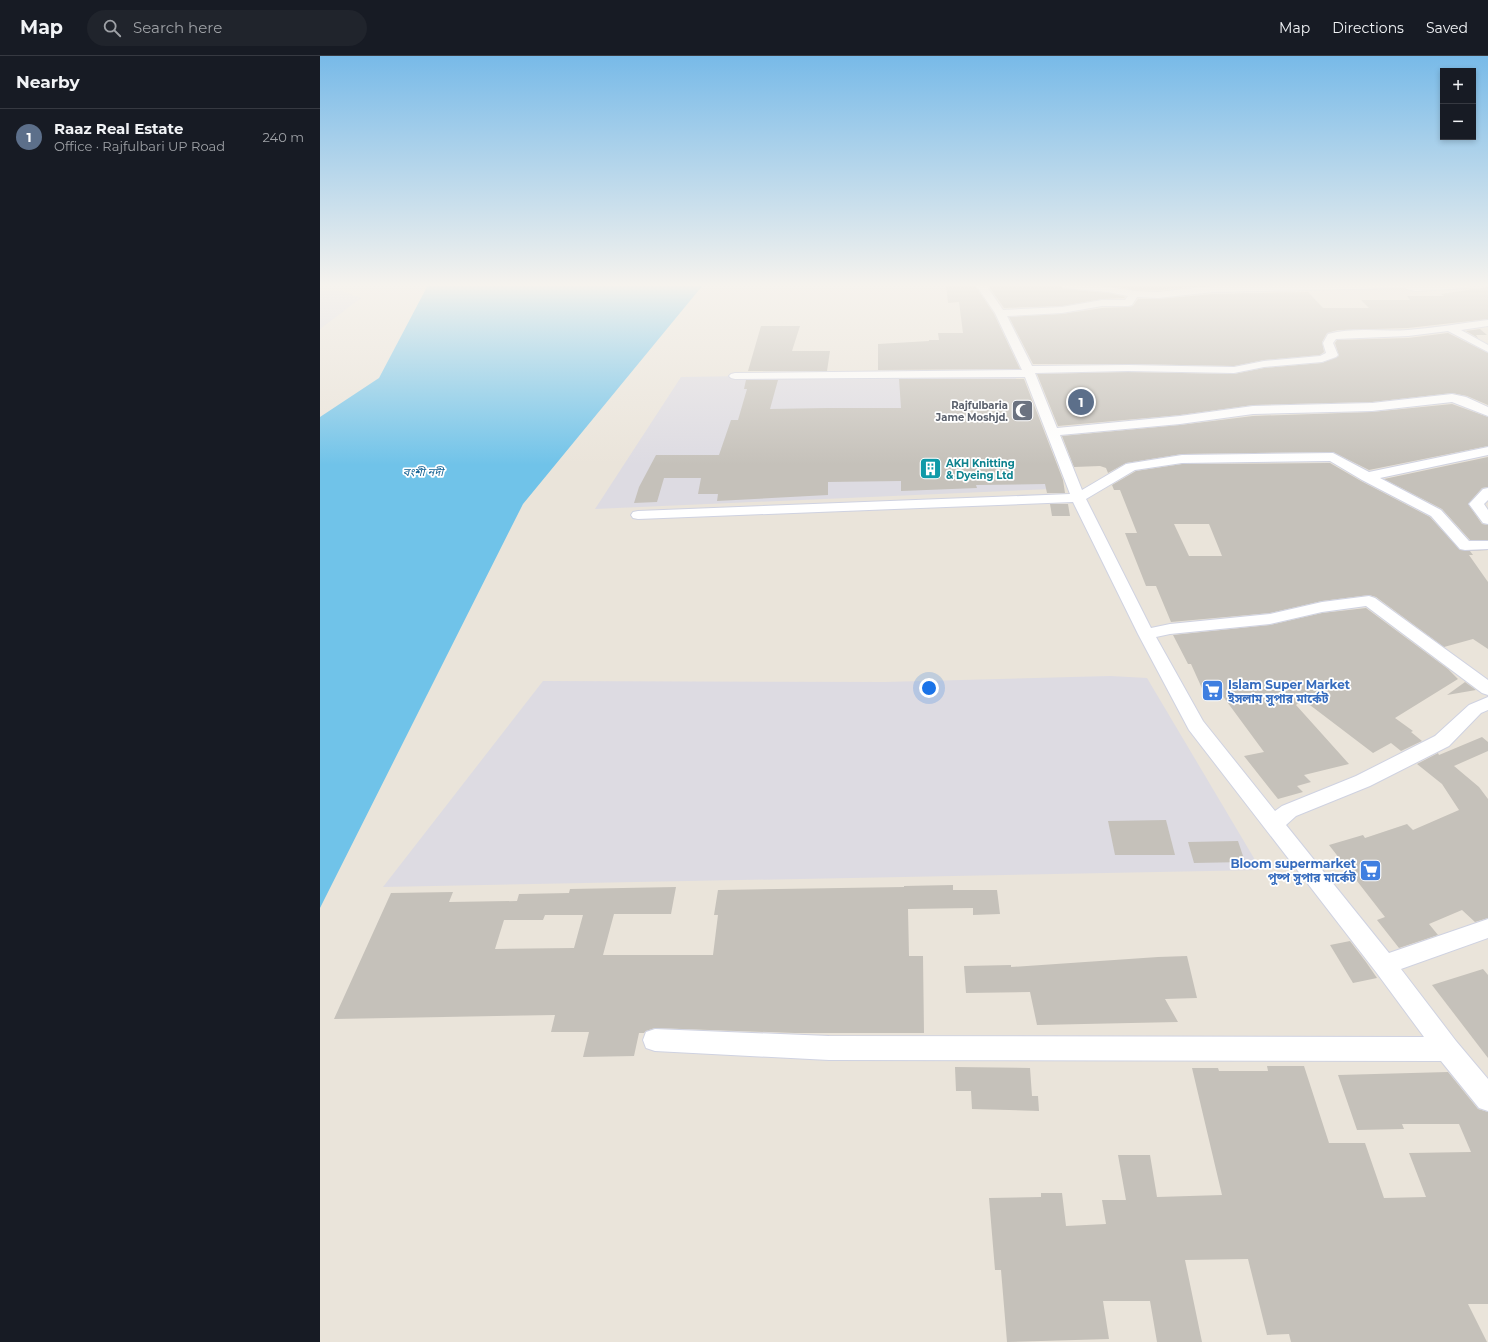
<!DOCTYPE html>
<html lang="en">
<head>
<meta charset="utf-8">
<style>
  :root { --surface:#171b24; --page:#20242c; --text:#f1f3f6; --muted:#9ea1a6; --line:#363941; --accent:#ea580c }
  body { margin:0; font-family:Montserrat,"Noto Sans Bengali",sans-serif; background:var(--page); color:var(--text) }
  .controls { position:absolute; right:12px; top:12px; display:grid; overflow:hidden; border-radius:0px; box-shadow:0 2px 6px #0003 }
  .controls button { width:36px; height:36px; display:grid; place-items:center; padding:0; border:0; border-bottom:1px solid var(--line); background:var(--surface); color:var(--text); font:20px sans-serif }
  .you { position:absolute; left:609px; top:632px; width:14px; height:14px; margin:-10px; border:3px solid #fff; border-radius:50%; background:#1a73e8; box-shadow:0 0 0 6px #1a73e833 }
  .badge { display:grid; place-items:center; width:26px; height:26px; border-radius:50%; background:var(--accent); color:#fff; font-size:13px; font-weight:700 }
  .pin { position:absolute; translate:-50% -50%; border:2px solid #fff; box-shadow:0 1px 4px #0006 }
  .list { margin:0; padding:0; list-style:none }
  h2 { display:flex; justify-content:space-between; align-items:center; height:52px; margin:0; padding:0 16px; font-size:17px }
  h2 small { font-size:13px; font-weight:400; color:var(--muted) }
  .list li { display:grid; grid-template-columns:26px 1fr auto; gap:12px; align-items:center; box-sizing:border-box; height:56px; padding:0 16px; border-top:1px solid var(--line) }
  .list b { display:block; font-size:15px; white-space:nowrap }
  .list p { margin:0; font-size:13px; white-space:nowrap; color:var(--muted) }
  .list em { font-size:13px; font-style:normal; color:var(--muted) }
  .icon { flex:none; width:22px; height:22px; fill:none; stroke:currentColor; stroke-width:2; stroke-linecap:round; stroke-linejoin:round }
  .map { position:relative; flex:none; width:1168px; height:1286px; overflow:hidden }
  header { display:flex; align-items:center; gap:24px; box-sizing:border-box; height:56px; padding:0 20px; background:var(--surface); border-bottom:1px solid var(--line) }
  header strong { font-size:19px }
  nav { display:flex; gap:22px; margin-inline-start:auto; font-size:14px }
  .search { width:280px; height:36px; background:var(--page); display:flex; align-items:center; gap:10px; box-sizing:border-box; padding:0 14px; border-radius:22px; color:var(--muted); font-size:15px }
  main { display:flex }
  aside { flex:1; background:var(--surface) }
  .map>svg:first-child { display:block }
</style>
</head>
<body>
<header>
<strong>Map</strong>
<div class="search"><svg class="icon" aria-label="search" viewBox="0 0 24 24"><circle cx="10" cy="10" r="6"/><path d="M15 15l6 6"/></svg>Search here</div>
<nav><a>Map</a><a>Directions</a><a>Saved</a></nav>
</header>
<main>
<aside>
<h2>Nearby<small></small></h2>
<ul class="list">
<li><span class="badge" style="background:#5c6f8a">1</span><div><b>Raaz Real Estate</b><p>Office · Rajfulbari UP Road</p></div><em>240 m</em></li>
</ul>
</aside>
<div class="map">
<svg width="1168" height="1286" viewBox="0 0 1168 1286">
  <rect width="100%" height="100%" fill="#eae4da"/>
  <g fill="#dddbe2">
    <polygon points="0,234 19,234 41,242 0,273"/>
    <polygon points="693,316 731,396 731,433 275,453 361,321"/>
    <polygon points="790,620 827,622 941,814 63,831 223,625 565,626"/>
  </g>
  <polygon fill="#70c3e9" points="108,229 383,229 203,448 0,852 0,361 59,322"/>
  <g fill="#c5c1ba" fill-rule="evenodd">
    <polygon points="626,229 655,229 674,258 700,313 558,314 558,288 609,285 609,284 619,284 618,277 643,277 639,246 628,247"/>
    <polygon points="668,229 738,229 744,233 788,237 805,241 804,242 782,243 742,250 684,252"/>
    <polygon points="784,229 889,229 838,234 815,234"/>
    <polygon points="1168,231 1168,263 1088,272 1018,274 1007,277 1002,286 1004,296 1000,299 944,304 914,310 808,308 713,308 689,261 742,258 782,252 808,251 813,250 818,243 838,243 893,238 988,236 1003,252 1049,252 1041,244 1090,244 1087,240 1124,240 1121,238"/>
    <polygon points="441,270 480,270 472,295 510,295 507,315 428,315"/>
    <polygon points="1160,273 1167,279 1156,279 1158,282 1146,275"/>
    <polygon points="1128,277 1168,297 1168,349 1147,340 1132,337 1052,346 933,349 860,359 738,370 717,318 808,316 914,318 944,312 1002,307 1019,300 1015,287 1017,284 1088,282"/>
    <polygon points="579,323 704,323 743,424 745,437 727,437 725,428 656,429 657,432 581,435 581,425 508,426 508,439 397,445 398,438 378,438 381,422 344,422 337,446 314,447 319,431 336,399 399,399 411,364 418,364 427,333 424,333 426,324 458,324 450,353 508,352 581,352"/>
    <polygon points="1132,348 1168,361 1168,390 1049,414 1013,396 862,398 806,407 788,417 786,412 780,410 754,411 742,380 860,369 933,360 1052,356"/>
    <polygon points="1168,401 1168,431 1162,432 1148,448 1162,468 1168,469 1168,484 1150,484 1122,453 1064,423"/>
    <path d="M1010,407l31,18 69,36 30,33h28l-18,1 3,4h-4l19,27v67l-15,-10 -29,8 -68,-50 -7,-2 -47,6 -52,12 -99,9 -15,-36h-10l-21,-53h12l-17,-43h-6l-2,-5 24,-14 46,-7zM854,468h35l13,32h-33z"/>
    <polygon points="730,448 748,448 750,460 732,460"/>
    <polygon points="1046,552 1128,613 1138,623 1075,662 1093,675 1091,676 1102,685 1081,695 1071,687 1053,697 982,643 976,649 1029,708 984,719 991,726 977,730 983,736 958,743 924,700 944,696 902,639 885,639 871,608 868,608 853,579 950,569 1002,557"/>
    <polygon points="1145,626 1156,634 1127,639"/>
    <polygon points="1162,681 1168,686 1168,695 1134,710 1159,731 1168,743 1168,862 1155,866 1142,854 1109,868 1118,879 1079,892 1057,864 1065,861 1009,789 1043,779 1045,782 1087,768 1093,774 1139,754 1122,728 1097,708 1118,697 1119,699"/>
    <polygon points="846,764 855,799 795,799 788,765"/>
    <polygon points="918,785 925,806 874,807 868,786"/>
    <path d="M633,829v5h44l3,24 -27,1v-7l-65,1 1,47h14l1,77h-129l-140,-5 -9,3 -2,2h-5l-5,23 -51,1 6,-25h-38l4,-17 -221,4 57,-126 62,-1 -4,10 68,-1 2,-7 50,-1 1,-4 106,-2 -5,27h-57l-11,41h110l5,-40h-4l4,-25 186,-3v-1zM225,859h38l-9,33 -79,1 9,-29h39z"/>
    <polygon points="1030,885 1046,906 1057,922 1033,927 1010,889"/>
    <polygon points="867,900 877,942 845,943 858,966 717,969 710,936 646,937 644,910 691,909 691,911 838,901"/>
    <polygon points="1163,913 1168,919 1168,1002 1112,929"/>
    <polygon points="947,1010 984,1010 1009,1087 1045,1087 1064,1142 1106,1141 1089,1097 1151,1096 1139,1068 1082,1068 1084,1073 1037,1074 1018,1019 1128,1016 1158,1053 1168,1056 1168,1248 1148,1248 1167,1286 971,1286 969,1278 947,1279 928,1203 865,1204 882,1286 837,1286 830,1245 783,1245 789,1283 687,1286 681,1214 675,1214 669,1142 721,1141 721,1137 742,1137 746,1170 786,1168 782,1144 806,1144 798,1099 830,1099 837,1141 902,1139 872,1012 898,1012 899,1015 948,1015"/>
    <polygon points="635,1011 710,1012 712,1040 718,1040 719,1055 652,1053 651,1035 636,1035"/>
  </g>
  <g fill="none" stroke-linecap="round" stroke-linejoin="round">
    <defs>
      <g id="minor">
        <path d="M656,229h10l17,25 59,-3 40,-7h23l3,-4 -20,-4 -44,-4 -5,-3h36l40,6 23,1 55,-6 259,-1 -5,3 -52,3 -12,-3 -190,4 -55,6 -21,-1 -5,8 -4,1h-26l-40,7 -55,3 25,50 96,-1 106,2 30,-6 56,-5 6,-3 -3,-10 5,-9c26,-7 54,-2 80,-4 27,-2 54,-7 80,-10v6l-27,4 27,15v7l-40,-21 -40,5 -72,3 -3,4 5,12 -2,2 -14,5 -58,5 -30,6 -106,-2 -93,2 22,55 123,-12 73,-10 119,-3 80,-9 14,3 22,10v9l-36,-14 -80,9 -119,3 -73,10 -120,11 22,55 44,-26 56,-9 151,-2 36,19 119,-25v8l-108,23 61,32 28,31h19v8l-23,1 -5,-1 -29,-33 -69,-36 -32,-19 -148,2 -47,7 -49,29 65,129 19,-4 100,-10 52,-12 47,-6 6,2 113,82v15l-6,-2 -116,-87 -44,6 -52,12 -100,10 -14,3 47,84 72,90 7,-5 74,-30 79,-40 34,-31 19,-8v13l-7,3 -32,33 -79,40 -74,30 -10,9 103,128 99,-34v19l-87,31 55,72 32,38v32l-9,-3 -38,-47 -612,-1 -174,-9 -9,-3 -3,-8 3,-8 9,-3 174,7 595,1 -48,-65 -187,-242 -51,-96 -65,-132 -435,17 -5,-1 -2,-3 2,-3 5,-1 432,-17 -45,-117 -290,2 -4,-1 -2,-2 2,-2 4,-1 287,-3 -27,-57z"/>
        <polygon points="1168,432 1168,444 1164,448 1168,454 1168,468 1163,467 1149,448 1163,433"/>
      </g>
    </defs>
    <use href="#minor" stroke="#cfd2e1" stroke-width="2"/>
    <use href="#minor" fill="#fff" fill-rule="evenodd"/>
  </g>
  <linearGradient id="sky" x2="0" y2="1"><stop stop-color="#78bae8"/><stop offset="0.56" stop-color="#f6f3ee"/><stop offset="1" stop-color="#f6f3ee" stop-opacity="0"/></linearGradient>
  <rect width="1168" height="409" fill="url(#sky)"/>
  <defs>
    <symbol id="mosque-square" viewBox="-11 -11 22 22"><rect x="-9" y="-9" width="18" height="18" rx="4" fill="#6b7280" stroke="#fff"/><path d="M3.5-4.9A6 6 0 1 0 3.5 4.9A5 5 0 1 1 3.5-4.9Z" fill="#fff"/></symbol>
    <symbol id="building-square" viewBox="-11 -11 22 22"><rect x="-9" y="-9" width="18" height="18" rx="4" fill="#0f9aa8" stroke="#fff"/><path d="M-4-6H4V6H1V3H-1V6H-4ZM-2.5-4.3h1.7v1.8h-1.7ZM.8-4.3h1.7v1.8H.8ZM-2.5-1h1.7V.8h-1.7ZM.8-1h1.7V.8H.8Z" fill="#fff"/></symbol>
    <symbol id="supermarket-square" viewBox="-11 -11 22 22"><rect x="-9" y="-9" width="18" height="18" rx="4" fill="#3f7fe0" stroke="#fff"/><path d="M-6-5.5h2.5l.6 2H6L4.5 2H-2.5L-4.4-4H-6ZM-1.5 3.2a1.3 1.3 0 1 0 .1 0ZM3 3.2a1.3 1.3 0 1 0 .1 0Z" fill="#fff"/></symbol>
  </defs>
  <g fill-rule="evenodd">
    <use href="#mosque-square" x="690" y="342" width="25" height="25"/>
    <use href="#building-square" x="598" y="400" width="25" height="25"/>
    <use href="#supermarket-square" x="880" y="622" width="25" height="25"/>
    <use href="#supermarket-square" x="1038" y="802" width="25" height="25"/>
  </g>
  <g text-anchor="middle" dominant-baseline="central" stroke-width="3.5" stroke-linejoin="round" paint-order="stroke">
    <g font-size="10" font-weight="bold" fill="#5b616d" stroke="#fff" text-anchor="end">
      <text x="688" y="349">Rajfulbaria<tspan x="688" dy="12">Jame Moshjd.</tspan></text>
    </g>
    <g font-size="10" font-weight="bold" fill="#0d838f" stroke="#fff" text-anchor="start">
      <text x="626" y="407">AKH Knitting<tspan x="626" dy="12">&amp; Dyeing Ltd</tspan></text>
    </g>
    <g font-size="11" font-style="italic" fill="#126092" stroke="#fff">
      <text x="103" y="416">বংশী নদী</text>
    </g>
    <g font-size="12" font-weight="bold" fill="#366cbe" stroke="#fff" text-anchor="start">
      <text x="908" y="628">Islam Super Market<tspan x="908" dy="14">ইসলাম সুপার মার্কেট</tspan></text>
      <text x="1036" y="807" text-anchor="end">Bloom supermarket<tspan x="1036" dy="14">পুষ্প সুপার মার্কেট</tspan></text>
    </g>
  </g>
</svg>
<div class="controls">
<button>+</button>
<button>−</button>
</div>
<div class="you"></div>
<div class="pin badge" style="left:761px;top:346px;background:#5c6f8a">1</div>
</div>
</main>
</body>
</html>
